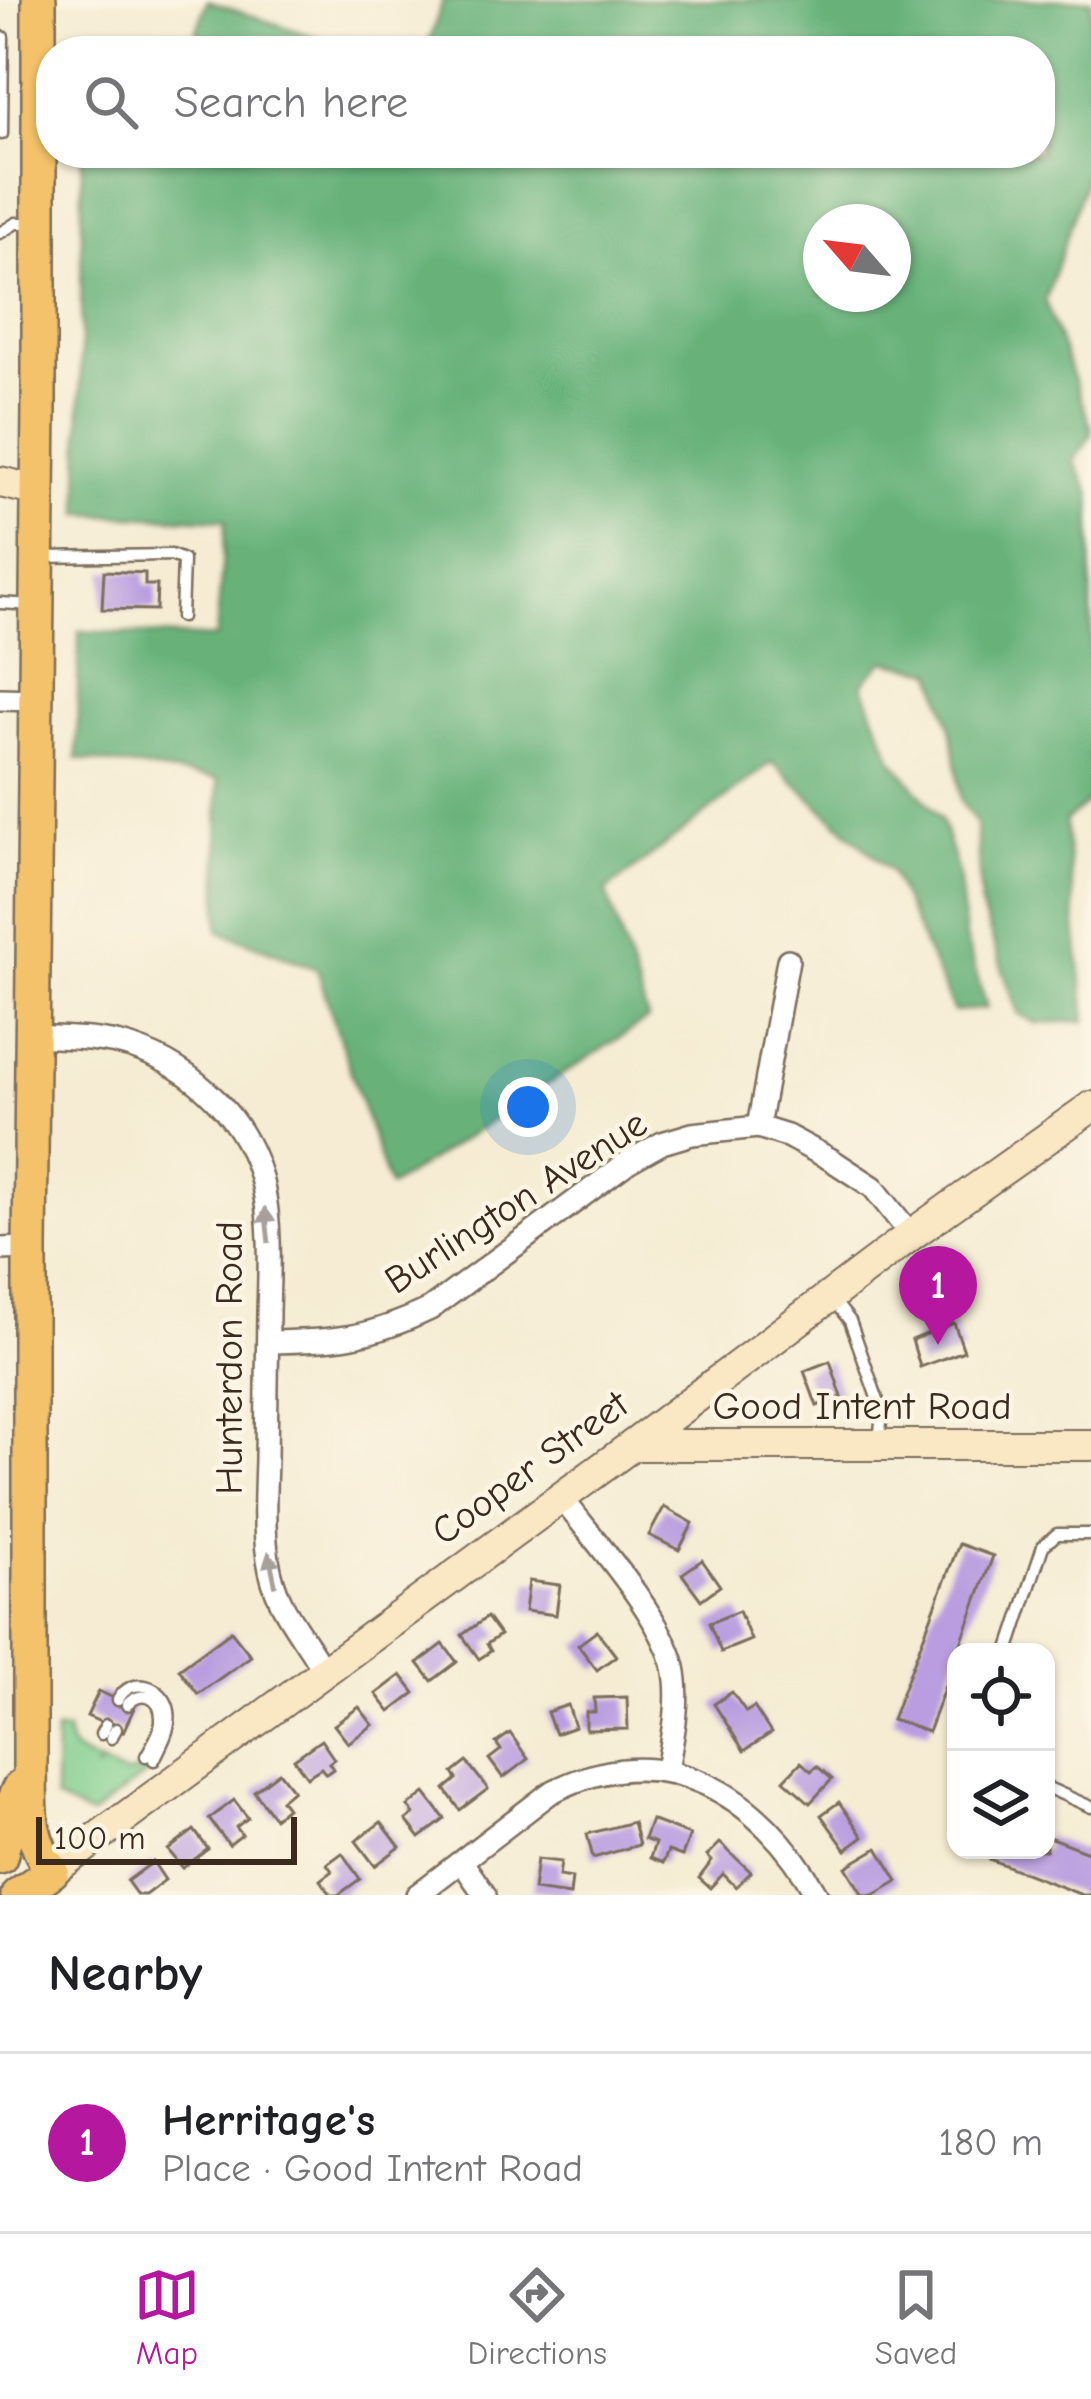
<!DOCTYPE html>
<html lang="en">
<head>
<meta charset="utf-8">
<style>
  :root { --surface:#fff; --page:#f6f6f6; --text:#202124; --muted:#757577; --line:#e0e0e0; --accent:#b5179e }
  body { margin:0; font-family:"Comic Neue",sans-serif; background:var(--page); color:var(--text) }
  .controls { position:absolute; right:36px; bottom:36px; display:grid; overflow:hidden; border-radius:24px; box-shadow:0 3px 9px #0004 }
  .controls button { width:108px; height:108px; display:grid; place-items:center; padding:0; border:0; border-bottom:3px solid var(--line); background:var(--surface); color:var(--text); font:60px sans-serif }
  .compass { position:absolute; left:803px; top:204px; width:108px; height:108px; border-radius:50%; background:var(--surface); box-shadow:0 3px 9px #0004; rotate:298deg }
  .scale { position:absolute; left:36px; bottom:30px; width:261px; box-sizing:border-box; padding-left:12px; border:6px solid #3b2a1e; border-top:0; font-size:33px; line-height:42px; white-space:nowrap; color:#3b2a1e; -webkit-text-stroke:9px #fcf5e5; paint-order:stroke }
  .you { position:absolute; left:528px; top:1107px; width:42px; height:42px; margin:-30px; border:9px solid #fff; border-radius:50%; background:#1a73e8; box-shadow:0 0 0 18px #1a73e833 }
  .badge { display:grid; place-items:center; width:78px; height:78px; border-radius:50%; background:var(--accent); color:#fff; font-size:39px; font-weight:700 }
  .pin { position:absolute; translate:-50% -99px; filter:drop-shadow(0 3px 6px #0008) }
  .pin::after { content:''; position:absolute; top:63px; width:42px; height:36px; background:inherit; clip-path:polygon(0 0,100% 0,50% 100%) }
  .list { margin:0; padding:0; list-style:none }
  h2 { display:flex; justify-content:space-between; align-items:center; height:156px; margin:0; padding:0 48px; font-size:51px }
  h2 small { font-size:39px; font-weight:400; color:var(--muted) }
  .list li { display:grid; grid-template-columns:78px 1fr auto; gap:36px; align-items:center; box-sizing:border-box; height:180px; padding:0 48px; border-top:3px solid var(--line) }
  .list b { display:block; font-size:45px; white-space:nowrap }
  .list p { margin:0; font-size:39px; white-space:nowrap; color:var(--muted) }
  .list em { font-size:39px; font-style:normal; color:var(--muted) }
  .icon { flex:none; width:66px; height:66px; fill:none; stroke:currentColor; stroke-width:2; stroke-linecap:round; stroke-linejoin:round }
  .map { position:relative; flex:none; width:1091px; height:1895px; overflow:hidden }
  .search { position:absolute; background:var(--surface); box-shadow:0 3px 9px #0004; left:36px; right:36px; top:36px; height:132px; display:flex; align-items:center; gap:30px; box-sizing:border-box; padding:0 42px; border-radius:48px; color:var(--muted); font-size:45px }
  .sheet { height:336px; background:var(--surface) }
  nav { display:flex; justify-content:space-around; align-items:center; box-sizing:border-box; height:168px; border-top:3px solid var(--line); background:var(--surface); font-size:33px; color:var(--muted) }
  nav a { display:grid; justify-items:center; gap:6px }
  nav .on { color:var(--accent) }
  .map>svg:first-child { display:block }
</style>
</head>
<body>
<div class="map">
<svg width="1091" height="1895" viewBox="0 0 1091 1895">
  <rect width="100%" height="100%" fill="#fcf5e5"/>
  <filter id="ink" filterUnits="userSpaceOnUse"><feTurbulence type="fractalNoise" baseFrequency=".00833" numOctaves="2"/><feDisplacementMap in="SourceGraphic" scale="24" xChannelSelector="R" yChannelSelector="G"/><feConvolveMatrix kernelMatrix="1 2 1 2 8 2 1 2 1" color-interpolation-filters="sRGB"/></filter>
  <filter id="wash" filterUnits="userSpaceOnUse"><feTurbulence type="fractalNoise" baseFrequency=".004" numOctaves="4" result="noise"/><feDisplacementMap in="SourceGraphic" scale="48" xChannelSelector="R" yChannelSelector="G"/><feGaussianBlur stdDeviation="2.7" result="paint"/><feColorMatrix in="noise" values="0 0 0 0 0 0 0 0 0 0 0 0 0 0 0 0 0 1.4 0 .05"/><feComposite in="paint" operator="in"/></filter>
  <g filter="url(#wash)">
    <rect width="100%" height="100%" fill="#f5ecd3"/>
    <path fill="#81cf8f" stroke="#5e7c56" stroke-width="3" d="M56,1731h11c2,23 13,23 31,32l-3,9 5,-8c19,8 26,17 44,3l5,5 -58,44 -36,-17z"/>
    <g fill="#68b27a" stroke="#526e4c" stroke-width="3" fill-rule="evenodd">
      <path d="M443,0h648v163l-46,138 46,126v8l-17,26 17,34v305l-26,21 21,200 -51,2 -17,-10 -37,-106 -5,-84 -15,-21 -9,-70 -18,-61 -50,-10 -22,23 31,76 48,59 17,54 7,65 22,70 -33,4 -63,-140 -119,-110 -166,129 42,128 -259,168 -72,-218 -98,-38 -1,-152 -141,-20 2,-128 137,7 10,-118 -146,-6 2,-361h958v-102h-614zM821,222h72v72h-72z"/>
      <polygon points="207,1 358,51 190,51"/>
    </g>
    <g id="blocks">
      <g fill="#b99de0">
        <polygon points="104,571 145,573 145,585 157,585 156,610 102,609"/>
        <polygon points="954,1323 964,1351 920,1367 912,1340"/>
        <polygon points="830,1361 842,1397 817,1406 804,1371"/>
        <polygon points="664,1507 693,1523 679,1550 649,1535"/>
        <polygon points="959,1544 993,1556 928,1732 892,1719"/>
        <polygon points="702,1560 720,1586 701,1600 682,1574"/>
        <polygon points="529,1581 560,1585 556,1615 525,1611"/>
        <polygon points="739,1611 751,1640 721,1652 709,1623"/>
        <polygon points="487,1617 500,1635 487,1644 491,1651 479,1659 462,1635"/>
        <polygon points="231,1631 251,1656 198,1694 179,1669"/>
        <polygon points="597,1631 616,1656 597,1670 578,1645"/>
        <polygon points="443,1644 457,1662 432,1681 418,1663"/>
        <polygon points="401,1675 415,1693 390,1712 376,1694"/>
        <polygon points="99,1691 134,1708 123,1732 87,1716"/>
        <polygon points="732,1692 746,1712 754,1707 771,1733 744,1751 714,1704"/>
        <polygon points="627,1697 628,1729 586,1730 586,1712 595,1712 594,1698"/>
        <polygon points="568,1705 575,1727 555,1734 547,1712"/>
        <polygon points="359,1707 373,1725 348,1743 334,1725"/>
        <polygon points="510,1733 528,1759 503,1778 489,1759 501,1750 496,1743"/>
        <polygon points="321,1740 334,1759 329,1763 333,1769 326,1774 321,1768 307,1777 294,1759"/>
        <polygon points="467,1762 488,1789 460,1810 445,1789 457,1779 453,1773"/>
        <polygon points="801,1762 811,1771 817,1766 832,1779 810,1803 784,1780"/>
        <polygon points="279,1772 293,1790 281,1800 287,1808 274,1818 254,1791"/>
        <polygon points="425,1793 445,1819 420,1838 406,1820 414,1814 408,1806"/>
        <polygon points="234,1800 248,1818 236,1827 242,1835 229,1845 209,1819"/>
        <polygon points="839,1802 863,1837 846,1850 821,1815"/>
        <polygon points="651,1820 690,1835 682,1856 668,1851 663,1863 650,1858 655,1843 644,1839"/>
        <polygon points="381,1822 400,1847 375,1866 356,1841"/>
        <polygon points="633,1822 639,1845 593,1858 587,1834"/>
        <polygon points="194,1830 208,1849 183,1868 168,1850"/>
        <polygon points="1046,1836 1091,1853 1091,1895 1082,1895 966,1850 1046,1850"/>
        <polygon points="720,1843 751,1872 736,1887 723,1874 710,1888 699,1878 712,1861 707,1856"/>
        <polygon points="878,1848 898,1881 874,1895 863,1895 846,1867"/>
        <polygon points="342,1853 360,1879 338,1895 331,1895 320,1880 332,1871 327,1864"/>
        <polygon points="537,1859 561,1862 559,1876 572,1878 570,1895 533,1890"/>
        <polygon points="153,1862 165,1880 145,1895 137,1895 127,1881"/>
      </g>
    </g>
  </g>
  <g filter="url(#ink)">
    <use href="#blocks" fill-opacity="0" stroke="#7c6e5d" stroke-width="3"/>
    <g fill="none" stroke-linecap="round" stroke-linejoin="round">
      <defs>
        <g id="lane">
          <polyline points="2,134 3,37"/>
          <polyline points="0,233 16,223 37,223"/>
          <polyline points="40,557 171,555 183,560 181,617"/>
          <polyline points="0,603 33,605"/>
          <polyline points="832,1299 850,1321 882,1412 879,1442"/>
          <polyline points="1008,1652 1043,1546 1057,1534 1091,1534"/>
          <path d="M118,1700c13,-26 47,-14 51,11 3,17 -8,34 -15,49"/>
          <path d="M127,1705c14,-16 34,-8 34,13 1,13 -9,27 -15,38"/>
          <polyline points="101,1734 106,1725"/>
          <polyline points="111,1738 116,1729"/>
          <polyline points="1046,1787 1091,1807"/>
        </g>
        <g id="street">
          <polyline points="0,699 36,700"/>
          <path d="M32,1036c32,2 68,1 99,11 64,21 117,73 132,139 9,42 6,85 5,127 -1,49 -1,97 -2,146 -1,33 -3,67 2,100 7,50 34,72 56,113"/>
          <polyline points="758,1127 788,960"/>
          <polyline points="0,1249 30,1248"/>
          <path d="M268,1342c68,-1 99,-3 162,-33l198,-147 34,-19 30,-9 66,-7 29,9 43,23 43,28 38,48"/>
          <path d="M561,1497c33,43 101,119 113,170 7,33 -1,70 -7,102"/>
          <polyline points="462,1862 485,1895"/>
          <path d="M417,1895l133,-102c113,-60 210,1 267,102"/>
        </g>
        <g id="secondary">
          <polyline points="0,482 39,491"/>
          <polyline points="633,1445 1091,1445"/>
          <polyline points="52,1871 633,1445 911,1235 1091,1107"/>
        </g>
        <g id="primary">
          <polyline points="0,1857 16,1795 20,1787"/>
          <path d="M18,1895l34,-24c-25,-37 -21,-58 -22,-101v-522l9,-844v-404"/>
        </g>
      </defs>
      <use href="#lane" stroke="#7c6e5d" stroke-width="15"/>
      <use href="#street" stroke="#7c6e5d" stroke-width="26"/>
      <use href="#secondary" stroke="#7c6e5d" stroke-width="34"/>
      <use href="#primary" stroke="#7c6e5d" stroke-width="38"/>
      <use href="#lane" stroke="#fff" stroke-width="10"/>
      <use href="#street" stroke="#fff" stroke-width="21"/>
      <use href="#secondary" stroke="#fae7c3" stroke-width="30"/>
      <use href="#primary" stroke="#f3c26a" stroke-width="33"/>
    </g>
    <defs><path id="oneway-solid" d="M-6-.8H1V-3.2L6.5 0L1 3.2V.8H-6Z" transform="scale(3)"/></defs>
    <g fill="#a79f9a">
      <use href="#oneway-solid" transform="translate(267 1225) rotate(-96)"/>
      <use href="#oneway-solid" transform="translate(272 1569) rotate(-102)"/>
    </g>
  </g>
  <g text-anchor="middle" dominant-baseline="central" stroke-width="9" stroke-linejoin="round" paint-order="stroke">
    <g font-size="39" fill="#3b2a1e" stroke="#fcf5e5">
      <text transform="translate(516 1202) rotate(-33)">Burlington Avenue</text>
      <text transform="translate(229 1358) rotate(-90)">Hunterdon Road</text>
      <text x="862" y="1406">Good Intent Road</text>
      <text transform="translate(530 1468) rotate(-36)">Cooper Street</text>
    </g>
  </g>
</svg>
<div class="controls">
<button><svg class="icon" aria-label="locate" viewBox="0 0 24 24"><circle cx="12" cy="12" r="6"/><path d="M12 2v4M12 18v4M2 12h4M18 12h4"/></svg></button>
<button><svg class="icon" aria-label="layers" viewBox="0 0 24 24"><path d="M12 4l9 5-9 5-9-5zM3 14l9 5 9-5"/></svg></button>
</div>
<svg class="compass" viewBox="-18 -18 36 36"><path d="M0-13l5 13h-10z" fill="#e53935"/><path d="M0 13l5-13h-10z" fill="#757577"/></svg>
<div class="scale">100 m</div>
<div class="you"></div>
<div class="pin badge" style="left:938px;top:1345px">1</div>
<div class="search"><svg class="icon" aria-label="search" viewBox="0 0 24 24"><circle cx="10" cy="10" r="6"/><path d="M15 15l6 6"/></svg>Search here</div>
</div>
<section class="sheet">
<h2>Nearby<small></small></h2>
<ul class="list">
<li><span class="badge">1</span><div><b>Herritage's</b><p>Place · Good Intent Road</p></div><em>180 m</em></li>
</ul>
</section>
<nav>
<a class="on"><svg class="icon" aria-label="map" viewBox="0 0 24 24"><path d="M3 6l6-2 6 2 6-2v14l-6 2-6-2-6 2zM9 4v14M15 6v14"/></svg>Map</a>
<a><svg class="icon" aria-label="directions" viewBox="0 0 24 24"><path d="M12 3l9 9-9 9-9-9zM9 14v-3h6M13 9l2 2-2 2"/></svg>Directions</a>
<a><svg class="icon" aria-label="saved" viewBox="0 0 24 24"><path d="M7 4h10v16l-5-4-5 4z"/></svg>Saved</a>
</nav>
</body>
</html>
